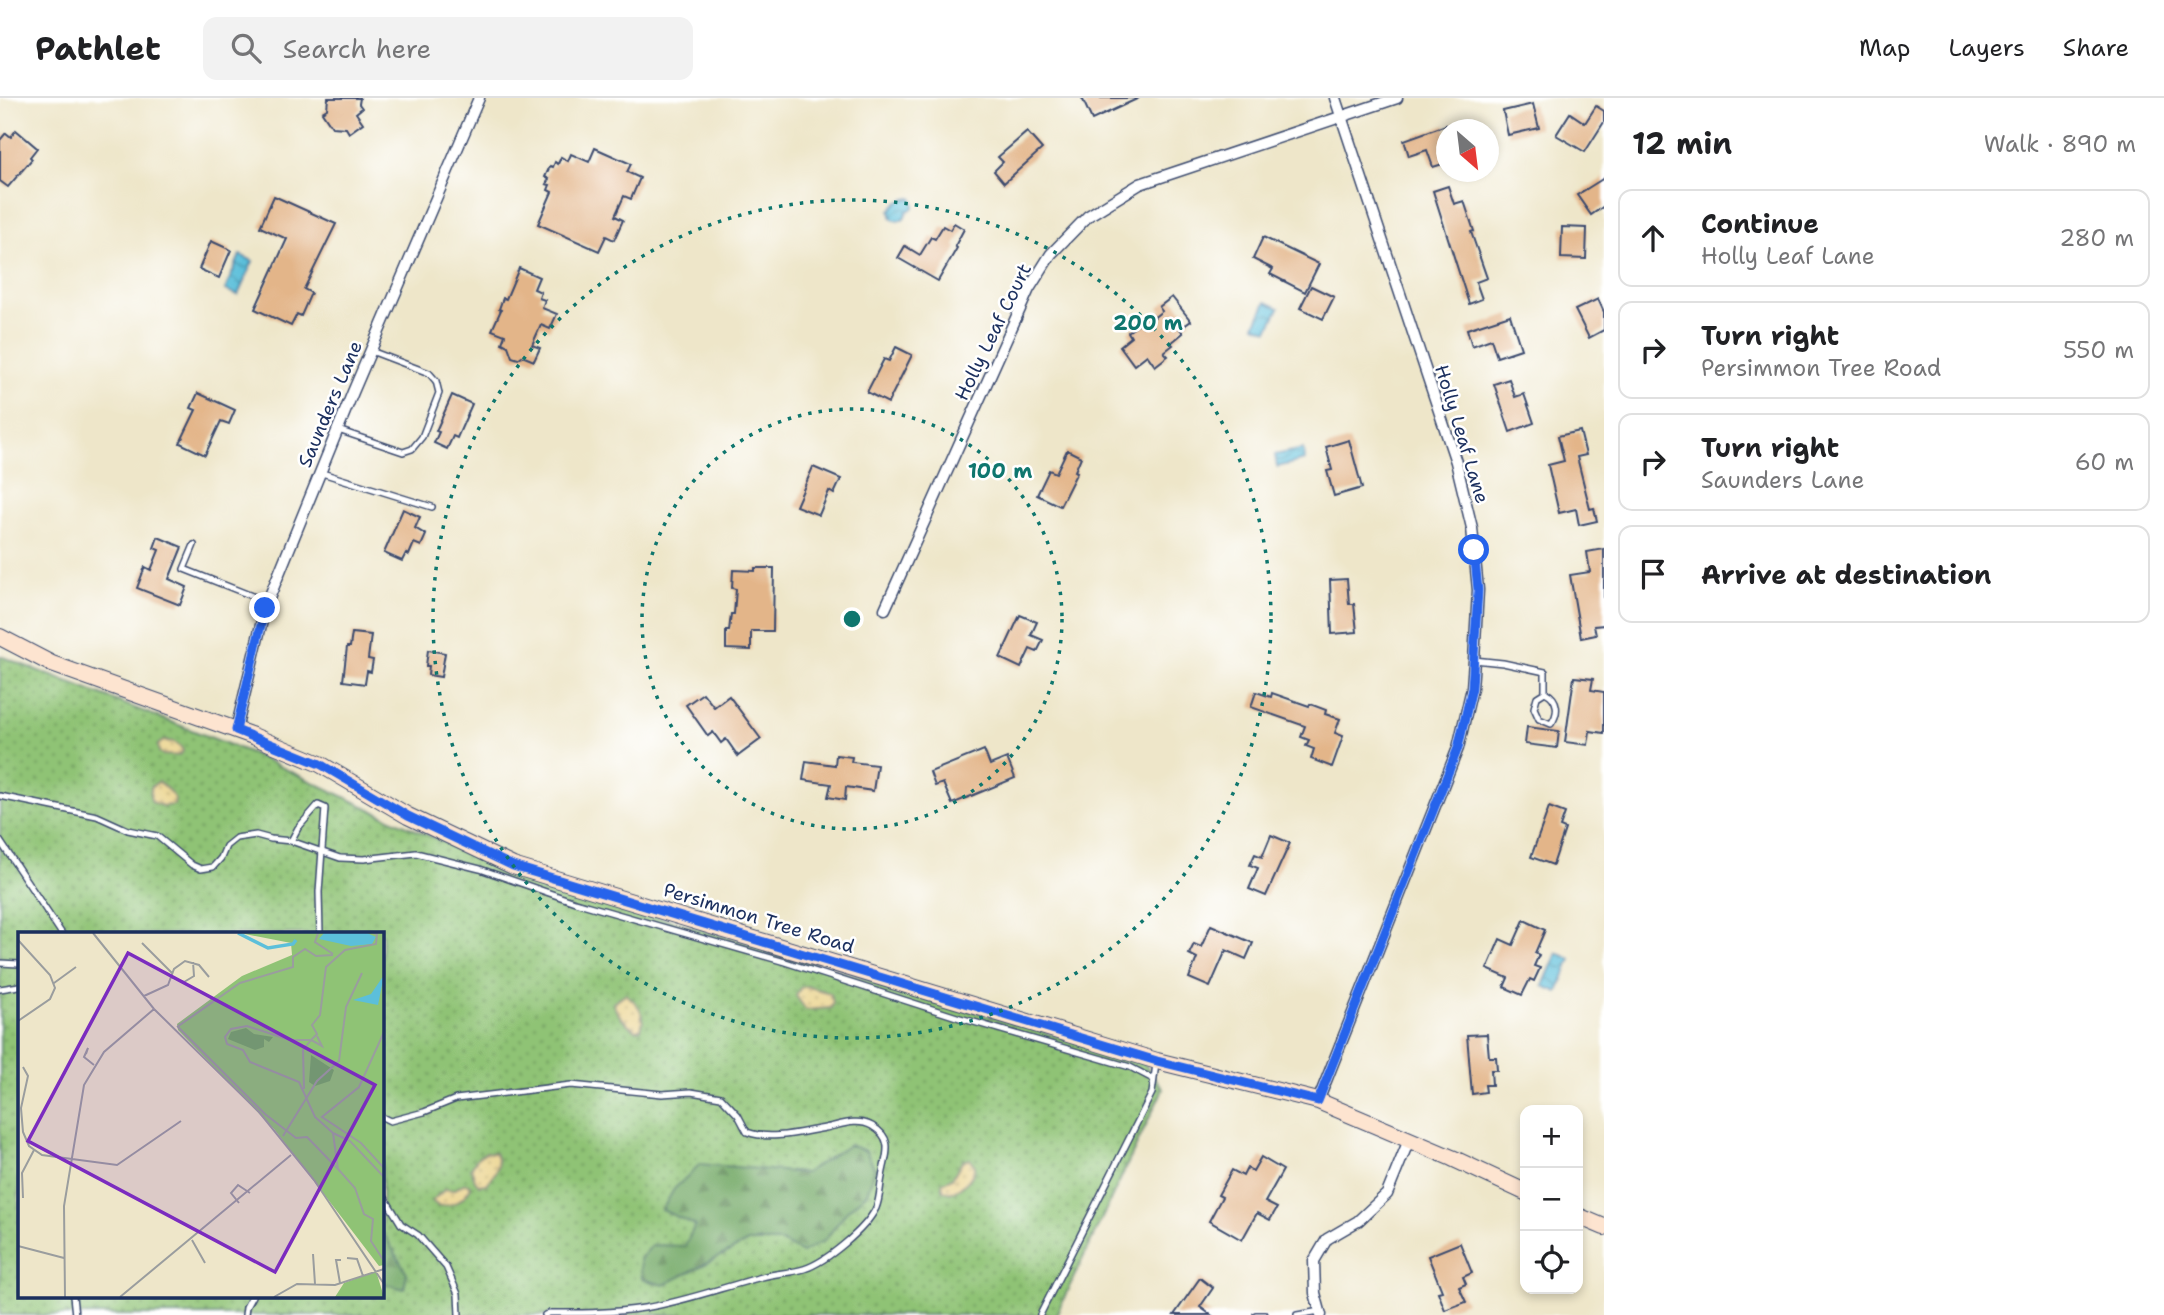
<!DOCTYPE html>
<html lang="en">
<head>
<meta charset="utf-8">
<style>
  :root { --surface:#fff; --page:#f2f2f2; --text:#202124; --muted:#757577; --line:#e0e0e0 }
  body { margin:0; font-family:"Shantell Sans",sans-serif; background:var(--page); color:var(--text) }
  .controls { position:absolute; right:21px; bottom:21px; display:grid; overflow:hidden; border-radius:14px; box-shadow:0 4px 10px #0003 }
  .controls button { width:63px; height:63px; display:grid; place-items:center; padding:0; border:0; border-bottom:2px solid var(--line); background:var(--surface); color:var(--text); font:35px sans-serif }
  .compass { position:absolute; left:1436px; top:21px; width:63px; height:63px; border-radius:50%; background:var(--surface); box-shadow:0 4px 10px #0003; rotate:152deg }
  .stop { position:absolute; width:21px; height:21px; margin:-16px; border:5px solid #2563eb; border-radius:50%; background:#fff }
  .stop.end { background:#2563eb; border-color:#fff; box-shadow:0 2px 7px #0008 }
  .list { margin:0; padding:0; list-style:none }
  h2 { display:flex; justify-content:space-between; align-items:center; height:91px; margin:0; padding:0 28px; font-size:30px }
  h2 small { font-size:23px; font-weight:400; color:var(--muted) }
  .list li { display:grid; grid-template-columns:46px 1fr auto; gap:21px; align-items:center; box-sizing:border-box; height:98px; margin:0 14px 14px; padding:0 14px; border:2px solid var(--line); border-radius:14px }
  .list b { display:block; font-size:26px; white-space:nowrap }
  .list p { margin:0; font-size:23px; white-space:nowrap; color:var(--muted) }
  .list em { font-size:23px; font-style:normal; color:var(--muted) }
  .icon { flex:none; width:38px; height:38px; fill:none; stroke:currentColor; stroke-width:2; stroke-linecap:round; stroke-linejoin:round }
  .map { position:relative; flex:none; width:1604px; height:1217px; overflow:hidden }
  header { display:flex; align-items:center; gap:42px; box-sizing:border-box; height:98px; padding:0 35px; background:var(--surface); border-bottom:2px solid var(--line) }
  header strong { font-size:33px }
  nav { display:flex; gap:38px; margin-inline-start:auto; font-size:24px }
  .search { width:490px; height:63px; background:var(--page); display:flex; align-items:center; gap:18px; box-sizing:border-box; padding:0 24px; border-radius:14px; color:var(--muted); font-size:26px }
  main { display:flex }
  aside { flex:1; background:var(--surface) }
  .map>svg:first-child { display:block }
</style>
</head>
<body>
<header>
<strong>Pathlet</strong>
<div class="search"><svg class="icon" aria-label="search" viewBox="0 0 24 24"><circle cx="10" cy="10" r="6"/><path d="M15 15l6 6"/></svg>Search here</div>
<nav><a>Map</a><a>Layers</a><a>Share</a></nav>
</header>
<main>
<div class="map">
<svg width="1604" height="1217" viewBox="0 0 1604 1217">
  <defs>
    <pattern id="grass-dots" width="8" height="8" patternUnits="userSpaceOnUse" patternTransform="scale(1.75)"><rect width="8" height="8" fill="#8fc375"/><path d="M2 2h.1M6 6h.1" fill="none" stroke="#749f63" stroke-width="1.8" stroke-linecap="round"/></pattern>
    <pattern id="forest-firs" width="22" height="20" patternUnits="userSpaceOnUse" patternTransform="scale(1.75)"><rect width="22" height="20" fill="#73a966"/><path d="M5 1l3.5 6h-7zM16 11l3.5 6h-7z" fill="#5e8a57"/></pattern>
    <pattern id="sand-dots" width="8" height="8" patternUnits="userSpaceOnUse" patternTransform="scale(1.75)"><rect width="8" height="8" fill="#eeda9e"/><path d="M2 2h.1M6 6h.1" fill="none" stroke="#ccbb8a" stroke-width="1.8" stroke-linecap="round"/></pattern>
    <pattern id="water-waves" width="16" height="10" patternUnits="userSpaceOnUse" patternTransform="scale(1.75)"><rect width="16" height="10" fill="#5cbfda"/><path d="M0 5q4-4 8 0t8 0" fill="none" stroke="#4b9cb4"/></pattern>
  </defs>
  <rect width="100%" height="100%" fill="#fff"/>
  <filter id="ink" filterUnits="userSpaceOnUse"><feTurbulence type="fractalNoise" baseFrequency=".0143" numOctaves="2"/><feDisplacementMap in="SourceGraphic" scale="14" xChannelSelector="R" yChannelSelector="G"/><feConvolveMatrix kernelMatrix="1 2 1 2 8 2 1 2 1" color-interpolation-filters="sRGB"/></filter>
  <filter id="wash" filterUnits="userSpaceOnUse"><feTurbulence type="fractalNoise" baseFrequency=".00686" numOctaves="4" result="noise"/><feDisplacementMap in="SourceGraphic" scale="28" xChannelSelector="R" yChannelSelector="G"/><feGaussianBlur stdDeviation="1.57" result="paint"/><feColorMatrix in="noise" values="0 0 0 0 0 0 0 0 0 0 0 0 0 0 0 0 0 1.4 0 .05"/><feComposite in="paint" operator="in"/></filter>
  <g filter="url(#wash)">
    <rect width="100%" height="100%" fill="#eee6c9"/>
    <path fill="url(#grass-dots)" stroke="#55796a" stroke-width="2" fill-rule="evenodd" d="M0,558l251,97 138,65 127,56 627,188 20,27 -107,226h-1056zM19,836h363v362h-363z"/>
    <g fill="url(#forest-firs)" stroke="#476c62" stroke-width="2">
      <polygon points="849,1047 866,1053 875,1071 867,1095 848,1112 825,1142 802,1155 781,1144 748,1144 664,1187 642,1181 640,1161 652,1147 685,1148 695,1127 662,1112 674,1091 700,1066 805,1075"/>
      <polygon points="382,1133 407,1175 404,1191 382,1185"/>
    </g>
    <g fill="url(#sand-dots)" stroke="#84847e" stroke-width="2">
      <path d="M163,643c10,0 16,1 20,10 -3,7 -13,4 -20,4l-4,-3 -1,-7z"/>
      <path d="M158,684c5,2 14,12 17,17l-1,6 -12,1 -10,-4 -2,-5 1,-10z"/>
      <polygon points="806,888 830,895 833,904 831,910 806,912 796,898 800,890"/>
      <path d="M625,896c12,8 21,20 16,35l-5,1c-11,-7 -20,-15 -23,-28z"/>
      <path d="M486,1054l9,1c6,13 1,20 -8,31l-8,1 -4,-5 -4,-12 7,-11z"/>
      <path d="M970,1061l5,7c-2,14 -12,20 -25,27l-7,-3 -1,-7 10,-5 10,-17z"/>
      <path d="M463,1086h6l2,3c-8,14 -18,19 -33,19l-6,-5 13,-12 9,1z"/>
    </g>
    <g fill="url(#water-waves)" stroke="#3c779c" stroke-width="2">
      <path d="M911,100l3,2v8l-7,3 -3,7 -6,3 -6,-2 -2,-8c4,-8 11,-12 21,-13z"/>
      <polygon points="240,157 253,163 238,197 225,192"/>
      <polygon points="1266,204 1279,210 1268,232 1255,227"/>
      <polygon points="1303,351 1305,362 1277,369 1275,357"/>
      <polygon points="1557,855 1571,861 1558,894 1543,888"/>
    </g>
    <g id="blocks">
      <g fill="#e3b589">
        <polygon points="328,0 360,0 359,6 362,10 356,15 363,25 349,35 346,30 332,29 322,14 327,11"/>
        <polygon points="1082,0 1139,0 1092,22"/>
        <polygon points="1533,6 1539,30 1508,37 1503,13"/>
        <polygon points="1596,8 1604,13 1604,24 1585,54 1556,37 1570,15 1585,25"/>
        <polygon points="1446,27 1446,65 1433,69 1427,52 1409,58 1404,42"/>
        <polygon points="16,32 37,50 30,59 32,61 8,89 0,83 0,42 6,35 11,39"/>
        <polygon points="1027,34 1042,51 1004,85 994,73 1003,64 998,59"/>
        <polygon points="595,50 631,66 627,74 640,80 631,101 624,98 615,118 623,122 614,142 606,138 599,153 538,126 552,94 548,92 550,87 546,86 549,81 545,79 550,68 553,69 555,64 558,66 561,59 568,63 571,56 589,64"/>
        <polygon points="1604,80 1604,108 1591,117 1577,97"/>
        <polygon points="1448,88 1454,106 1464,103 1474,133 1471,134 1487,180 1476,184 1482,201 1469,206 1433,93"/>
        <polygon points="274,98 336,126 304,191 311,195 301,218 297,216 291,228 255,211 287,141 260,129"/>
        <polygon points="954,125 964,131 955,148 957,150 938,183 898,160 905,148 920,157 931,139 935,141 943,128 950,132"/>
        <polygon points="1562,129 1587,130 1586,161 1561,160"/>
        <polygon points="1263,139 1319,166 1305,194 1270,176 1273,171 1253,161"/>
        <polygon points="211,143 231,152 219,180 199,171"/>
        <polygon points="519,170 539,179 534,191 541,194 539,200 545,202 542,210 557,216 550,231 541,227 532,247 540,250 534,263 522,258 518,261 512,259 508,248 502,245 505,237 492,232 501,212 499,211 503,200 506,201"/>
        <polygon points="1311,188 1334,199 1323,221 1300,210"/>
        <polygon points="1172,199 1191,223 1180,231 1183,235 1171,245 1173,247 1164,254 1168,258 1155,268 1147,257 1134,267 1120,248 1131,239 1128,234 1141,224 1143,228 1162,213 1159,209"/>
        <polygon points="1598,201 1604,214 1604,232 1589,240 1575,212"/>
        <polygon points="1510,217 1521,251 1497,259 1491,241 1472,248 1467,231"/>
        <polygon points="896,249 912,257 888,305 867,294 884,261 889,263"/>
        <polygon points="1509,281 1515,299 1524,296 1534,325 1510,334 1494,286"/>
        <polygon points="198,295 235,312 229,326 221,323 205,357 180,345 196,312 191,310"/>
        <polygon points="452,297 472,306 457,340 453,338 447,351 434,345 439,334 436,333"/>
        <polygon points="1580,333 1586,357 1577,359 1590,411 1594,410 1597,423 1579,427 1576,411 1559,415 1548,367 1564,363 1558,338"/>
        <polygon points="1349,342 1362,390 1334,398 1327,373 1332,372 1326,349"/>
        <polygon points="1067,352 1081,359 1075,373 1077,374 1060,408 1037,397 1049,372 1056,375"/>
        <polygon points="813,369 841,381 834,396 829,393 819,417 796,408"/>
        <polygon points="403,411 420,419 415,430 426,437 421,448 414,445 409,457 406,455 402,463 384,455"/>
        <polygon points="158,439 182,449 169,481 187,489 180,507 137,490 145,469 151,472 159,452 154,450"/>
        <polygon points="1604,451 1604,527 1594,528 1596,537 1581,540 1570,477 1590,474 1587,454"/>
        <polygon points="755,470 774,470 773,533 751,533 751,552 726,551 726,533 729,533 731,516 734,516 736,491 732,490 733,472 755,473"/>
        <polygon points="1347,481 1349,506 1354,506 1357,534 1332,536 1330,482"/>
        <polygon points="1020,517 1037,524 1031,537 1043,542 1037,554 1030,551 1021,570 1000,560"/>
        <polygon points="352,535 371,537 368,561 373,562 371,574 367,573 365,586 343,583 347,549 350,549"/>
        <polygon points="428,552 445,555 441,579 428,577 429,568 426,568"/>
        <polygon points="1574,579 1593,581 1591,592 1604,594 1604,635 1590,633 1588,647 1565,644"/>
        <polygon points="1256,594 1271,599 1272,595 1309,608 1310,606 1326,612 1325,616 1340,621 1335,635 1343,638 1332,669 1311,661 1314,651 1306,648 1309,642 1301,639 1305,628 1251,609"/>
        <polygon points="703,595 714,609 729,598 761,641 738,658 726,641 721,645 713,634 708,638 686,607"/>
        <polygon points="1527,629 1559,633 1557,650 1525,646"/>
        <polygon points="984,652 990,667 1007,660 1015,680 952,706 943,685 935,688 930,674"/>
        <polygon points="836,657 852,659 851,664 877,667 873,693 846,689 845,702 828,699 831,686 803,682 806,663 835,667"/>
        <polygon points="1549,709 1565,715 1560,729 1565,731 1553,767 1531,759"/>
        <polygon points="1271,737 1290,745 1266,798 1249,791 1258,770 1250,767 1255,756 1262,759"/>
        <polygon points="1524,822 1545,832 1535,855 1539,857 1534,868 1540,870 1534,883 1530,881 1522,897 1504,889 1508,880 1487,871 1500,841 1513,847"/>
        <polygon points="1211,827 1253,845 1246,861 1226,852 1210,889 1189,880 1197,860 1189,856 1194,846 1201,849"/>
        <polygon points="1487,936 1489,959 1496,959 1497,972 1491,972 1492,987 1485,987 1486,994 1472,996 1467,937"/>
        <polygon points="1261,1059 1283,1072 1265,1104 1277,1110 1270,1122 1257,1115 1242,1142 1209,1123 1222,1099 1218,1097 1232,1072 1243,1078 1247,1070 1253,1073"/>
        <polygon points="1460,1145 1472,1175 1463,1179 1466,1186 1459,1189 1466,1204 1445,1212 1438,1194 1442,1193 1428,1158"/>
        <polygon points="1200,1180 1213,1190 1200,1209 1211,1217 1174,1217"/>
      </g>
    </g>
  </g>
  <g filter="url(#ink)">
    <use href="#blocks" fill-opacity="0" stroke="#3b4a6e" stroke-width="2"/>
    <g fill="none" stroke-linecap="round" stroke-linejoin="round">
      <defs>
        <g id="lane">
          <polyline points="338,332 403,354 412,351 422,339 439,295 436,283 429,275 371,253"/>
          <polyline points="322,375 432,409"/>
          <polyline points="194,447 184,471 267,504"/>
          <path d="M1474,562l29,3 42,9v20l-8,5 -3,11 5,11 12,5c8,-11 8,-25 -6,-32"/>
          <polyline points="0,698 97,718 128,732 157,738 192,767 201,771 213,769 221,760 226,748 236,740 256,737 271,741 291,743 340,760 364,761 416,755 480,771 575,804 785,864 960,920 1130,969 1153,981"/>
          <polyline points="0,743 62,836"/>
          <polyline points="291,743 298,730 318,707 325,710 319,794 320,836"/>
          <polyline points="0,865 19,866"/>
          <polyline points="0,891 19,888"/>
          <path d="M382,1019l8,4 34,-9 32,-13 115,-14 91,9 29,-2 30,5 17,18 9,17c23,9 54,0 78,-4 16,-3 32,-10 47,-2 24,14 13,30 10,51 -2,9 -2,22 -6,31 -10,21 -50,54 -72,61 -13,4 -28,4 -42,8 -39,10 -78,25 -118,31 -31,5 -64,5 -95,5l-4,2"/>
          <polyline points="382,1095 401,1126 418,1137 446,1169 458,1196 459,1217"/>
          <polyline points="73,1198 75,1217"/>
          <polyline points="245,1217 246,1209 252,1198"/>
          <polyline points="1040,1217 1152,995 1156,966"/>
          <polyline points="1256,1217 1265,1217"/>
          <polyline points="1297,1217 1320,1213"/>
        </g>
        <g id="street">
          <polyline points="885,511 1029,191 1051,156 1088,118 1140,86 1397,0"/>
          <polyline points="236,632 265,510 353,294 479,0"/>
          <polyline points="1318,1003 1458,650 1472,590 1474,562 1478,492 1472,430 1456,364 1335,0"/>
          <polyline points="1321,1217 1315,1195 1314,1163 1327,1141 1358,1123 1387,1096 1409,1042"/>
        </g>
        <g id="secondary">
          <polyline points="0,539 52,566 253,638 320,666 408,718 513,768 1157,963 1318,1003 1452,1060 1525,1094"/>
          <polyline points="1578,1118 1604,1129"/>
        </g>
      </defs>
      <use href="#lane" stroke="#3b4a6e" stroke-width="8"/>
      <use href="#street" stroke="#3b4a6e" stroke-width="13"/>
      <use href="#secondary" stroke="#3b4a6e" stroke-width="18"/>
      <use href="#lane" stroke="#fff" stroke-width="5"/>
      <use href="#street" stroke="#fff" stroke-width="10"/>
      <use href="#secondary" stroke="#fde4d0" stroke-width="16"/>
    </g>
  </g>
  <g fill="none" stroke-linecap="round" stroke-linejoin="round" filter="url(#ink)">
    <polyline stroke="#2563eb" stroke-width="9" points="265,510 236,632 320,666 408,718 513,768 1157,963 1318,1003 1458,650 1472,590 1478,492 1474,452"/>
  </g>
  <g fill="none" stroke="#0f766e" stroke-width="3.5" stroke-dasharray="3.5 7">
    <circle cx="852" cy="521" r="210"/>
    <circle cx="852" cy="521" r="419"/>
  </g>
  <g text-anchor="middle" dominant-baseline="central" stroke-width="5" stroke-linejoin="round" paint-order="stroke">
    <g font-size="19" fill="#1b2f5e" stroke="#fff">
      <text transform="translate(993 234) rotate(-64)">Holly Leaf Court</text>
      <text transform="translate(330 306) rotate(-67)">Saunders Lane</text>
      <text transform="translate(1462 336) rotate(73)">Holly Leaf Lane</text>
      <text transform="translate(759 820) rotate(17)">Persimmon Tree Road</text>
    </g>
  </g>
  <g transform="translate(18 834)">
    <rect width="366" height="366" fill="#eee6c9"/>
    <path d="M222,1h144v332l-5,1 -105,-137 -96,-99 -1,-6 65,-48 50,-21 -1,-12zM358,339l8,26h-49l9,-14z" fill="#8fc375"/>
    <path d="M228,96l8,6 19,3 -4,5 -5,-3v8l-9,3 -27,-11 3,-7zM293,123l23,15 -4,11 -15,5 -6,-4z" fill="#73a966"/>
    <path d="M306,1h43l9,4 -4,7 -21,2 -32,-7zM366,43l-6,30 -25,-5 18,-6z" fill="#5cbfda"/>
    <path fill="none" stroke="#5cbfda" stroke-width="3.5" d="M220,1l30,15 25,-4 3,-4"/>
    <path fill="none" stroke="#9a9d9e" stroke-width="2" d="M75,1l61,76 105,103 55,68 70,104M300,1l-3,9 18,12M0,8l32,35 5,13 -5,11 -32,22M124,11l30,30M153,45l13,5 10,-6 -1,-14M36,51l22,-16M126,64l24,-11 6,-16 11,-8 14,4 10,12M159,95l63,-44 53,-16v-10l12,-8 11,7 17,-1M160,95l87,87 31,24 11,-1 31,32 -5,-36 -18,-16 -16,-35 -49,-20 -7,-12 -16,-6 -2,-7 6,-8 16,-3 43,14h21l-8,10 1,39M366,100l-25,55 -37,30 39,26 23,25M299,104l5,10 -11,-6 6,-6 -5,-9 8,-10 6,-48 19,-17 31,-6 1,-10 -4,-1M68,122l2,-6 -4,9 10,8M5,135l5,9 -7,32 2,24 6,14 13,9 75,10 64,-44M315,201l17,8 34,36M265,204l34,-55 22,-20 7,-54 16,-34M320,237l17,19 9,26 9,5 -2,22 13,20M5,266l-1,-25 12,-23M221,271l-8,-10 7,-8 12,8M174,308l13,23M0,314l46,12M295,322l2,30M329,326l10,1 6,17M322,351l-4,-23h5M47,365l-1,-91 20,-121 20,-33 50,-43M102,365l171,-142M256,365l23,-13 38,1 49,-16"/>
    <path fill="#7b2cbf" fill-opacity="0.15" stroke="#7b2cbf" stroke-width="3.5" d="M110,21l247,132 -100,187 -247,-131z"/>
    <rect width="366" height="366" fill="none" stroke="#1b2f5e" stroke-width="3.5"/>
  </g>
  <circle cx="852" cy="521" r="10" fill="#0f766e" stroke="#fff" stroke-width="3.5"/>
  <g font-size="21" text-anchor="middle" font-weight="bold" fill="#0f766e" stroke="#fff" stroke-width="5" stroke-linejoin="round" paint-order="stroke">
    <text x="1148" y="232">200 m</text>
    <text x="1000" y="380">100 m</text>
  </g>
</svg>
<div class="controls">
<button>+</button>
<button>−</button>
<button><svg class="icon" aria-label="locate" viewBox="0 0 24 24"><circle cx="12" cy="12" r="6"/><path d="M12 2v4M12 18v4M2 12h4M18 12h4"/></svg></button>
</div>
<svg class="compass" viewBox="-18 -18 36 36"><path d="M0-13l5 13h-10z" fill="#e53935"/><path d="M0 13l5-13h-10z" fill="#757577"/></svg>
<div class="stop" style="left:1474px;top:452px"></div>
<div class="stop end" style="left:265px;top:510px"></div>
</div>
<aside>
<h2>12 min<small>Walk · 890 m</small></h2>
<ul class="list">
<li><svg class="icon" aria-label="ahead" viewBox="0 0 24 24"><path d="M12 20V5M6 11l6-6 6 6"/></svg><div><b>Continue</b><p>Holly Leaf Lane</p></div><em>280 m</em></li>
<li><svg class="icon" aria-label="right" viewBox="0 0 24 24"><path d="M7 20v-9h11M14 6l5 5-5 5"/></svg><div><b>Turn right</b><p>Persimmon Tree Road</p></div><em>550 m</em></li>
<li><svg class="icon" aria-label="right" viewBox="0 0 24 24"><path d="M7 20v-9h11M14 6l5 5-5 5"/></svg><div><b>Turn right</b><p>Saunders Lane</p></div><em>60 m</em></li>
<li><svg class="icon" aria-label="arrive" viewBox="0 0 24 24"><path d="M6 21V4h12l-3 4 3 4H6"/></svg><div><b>Arrive at destination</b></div></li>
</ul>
</aside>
</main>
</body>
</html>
